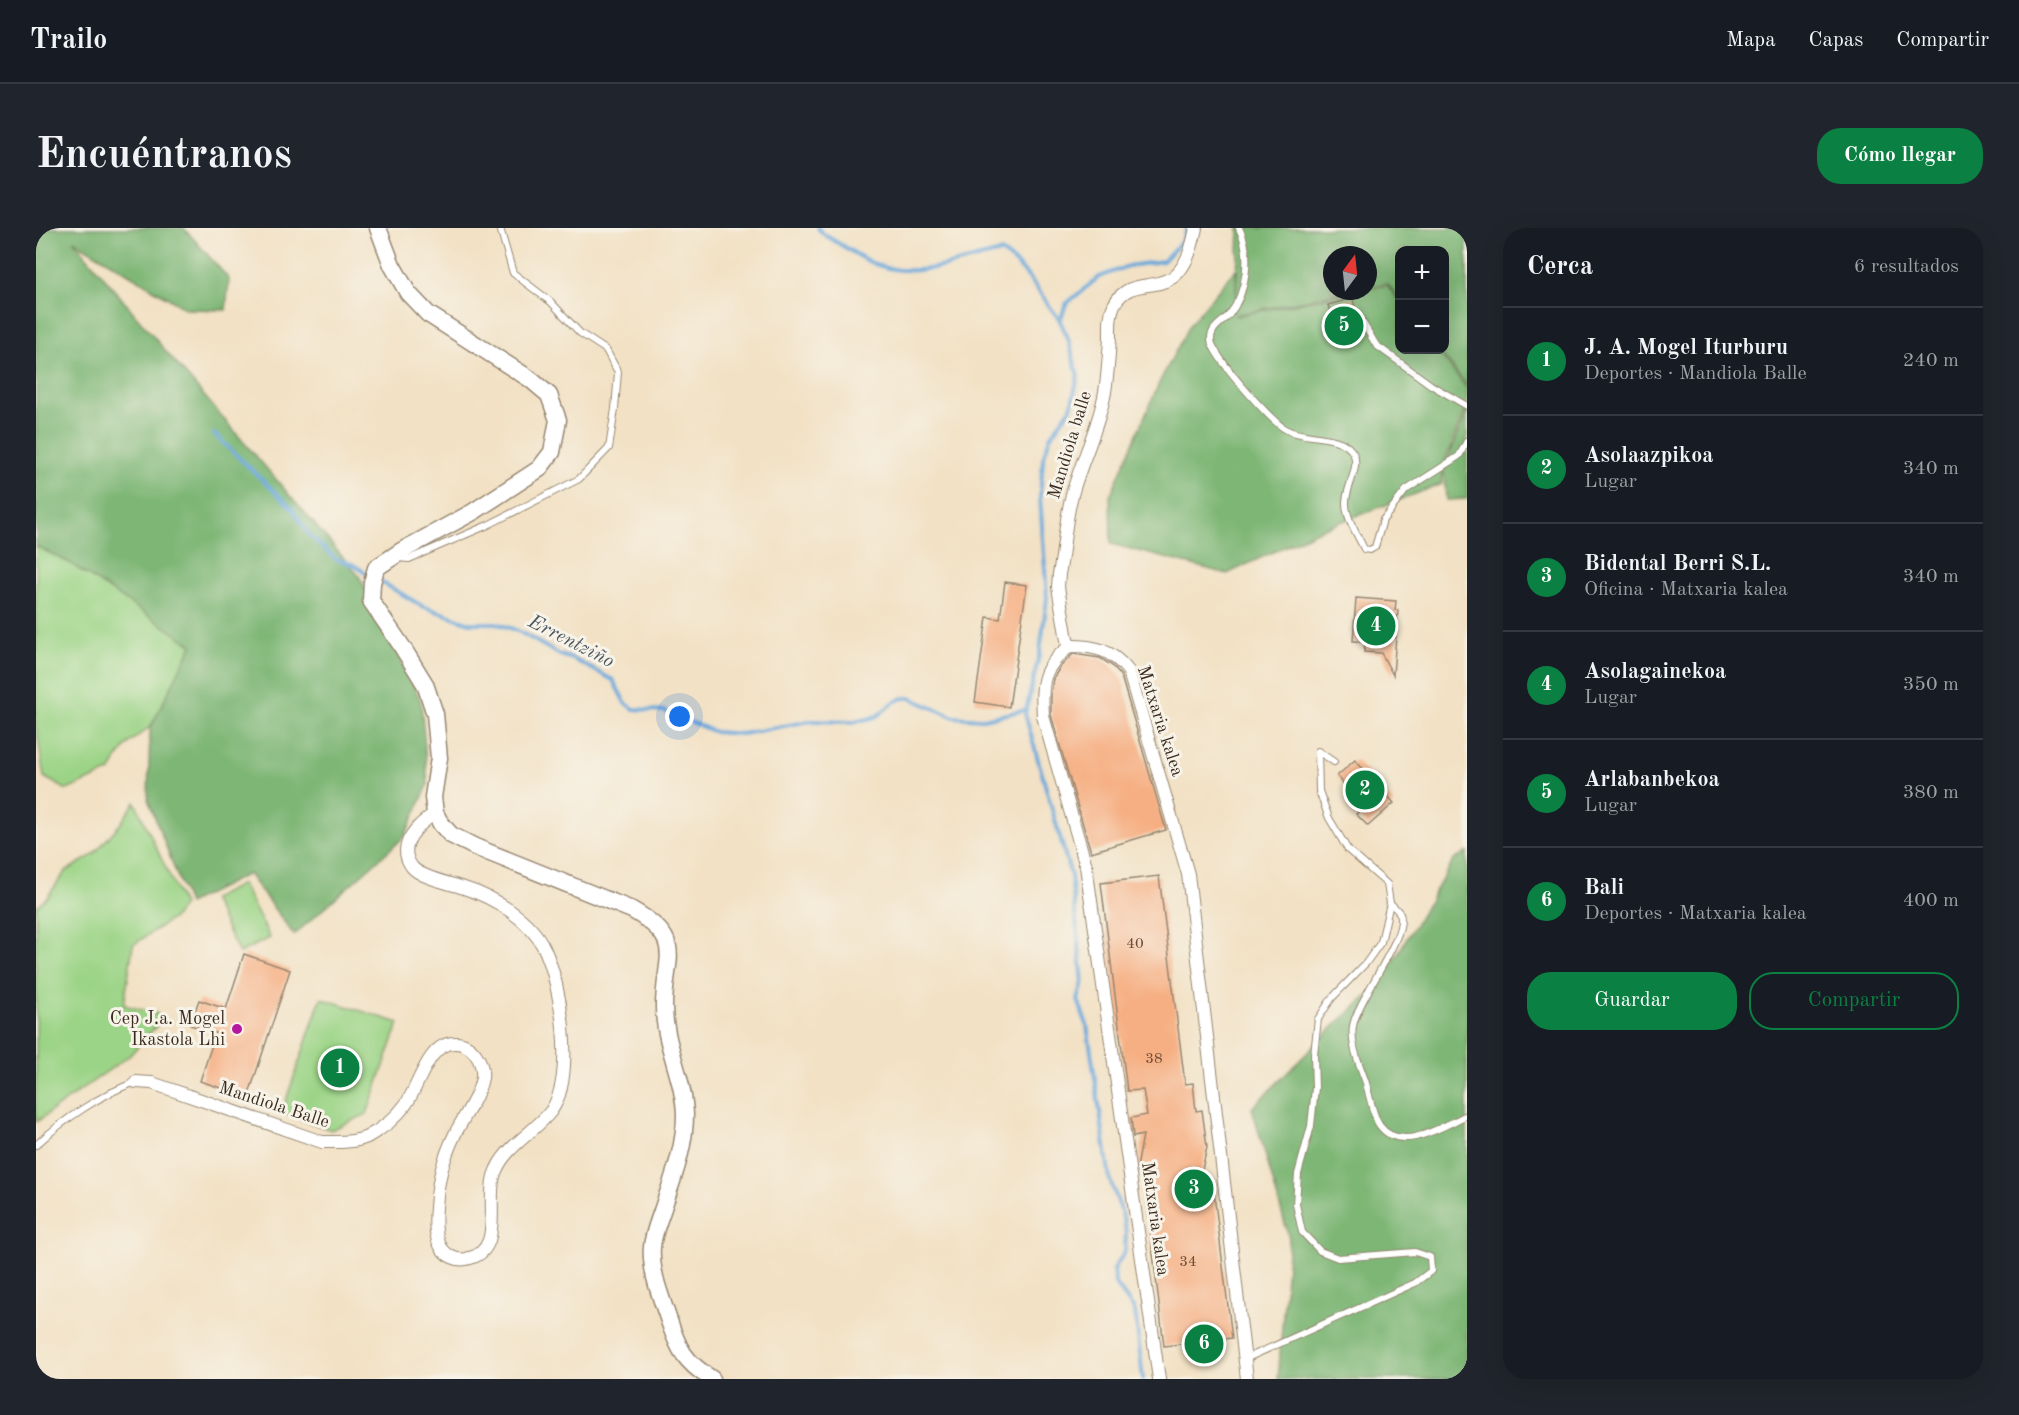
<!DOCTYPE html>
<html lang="es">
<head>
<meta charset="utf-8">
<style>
  :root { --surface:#171b24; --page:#20242c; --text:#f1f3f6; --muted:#9ea1a6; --line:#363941; --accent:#0b8043 }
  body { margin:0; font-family:"Old Standard TT",serif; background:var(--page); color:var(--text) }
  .controls { position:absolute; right:18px; top:18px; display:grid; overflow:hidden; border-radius:12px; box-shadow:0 6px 24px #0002 }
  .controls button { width:54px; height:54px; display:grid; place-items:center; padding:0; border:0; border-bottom:2px solid var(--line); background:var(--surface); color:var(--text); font:30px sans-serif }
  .compass { position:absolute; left:1287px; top:18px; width:54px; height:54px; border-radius:50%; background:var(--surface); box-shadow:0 6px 24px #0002; rotate:15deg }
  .you { position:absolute; left:644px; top:489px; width:21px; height:21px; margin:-15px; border:4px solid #fff; border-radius:50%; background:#1a73e8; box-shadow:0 0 0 9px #1a73e833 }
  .badge { display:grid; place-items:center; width:39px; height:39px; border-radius:50%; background:var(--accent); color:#fff; font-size:20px; font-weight:700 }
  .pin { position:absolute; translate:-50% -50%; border:3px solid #fff; box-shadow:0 2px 6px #0006 }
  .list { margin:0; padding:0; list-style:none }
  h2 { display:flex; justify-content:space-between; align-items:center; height:78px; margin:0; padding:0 24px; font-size:26px }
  h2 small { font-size:20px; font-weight:400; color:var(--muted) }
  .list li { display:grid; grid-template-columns:39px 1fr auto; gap:18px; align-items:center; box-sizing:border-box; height:108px; padding:0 24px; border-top:2px solid var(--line) }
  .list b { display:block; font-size:22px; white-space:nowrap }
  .list p { margin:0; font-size:20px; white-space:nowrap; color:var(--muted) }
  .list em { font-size:20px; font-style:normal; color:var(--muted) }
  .actions { display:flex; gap:12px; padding:18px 24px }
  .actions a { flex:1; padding:14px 0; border:2px solid var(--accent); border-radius:24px; text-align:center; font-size:21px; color:var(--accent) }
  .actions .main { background:var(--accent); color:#fff }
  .map { position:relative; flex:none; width:1431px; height:1151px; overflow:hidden; border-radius:24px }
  header { display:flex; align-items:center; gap:36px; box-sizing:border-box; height:84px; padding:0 30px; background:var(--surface); border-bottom:2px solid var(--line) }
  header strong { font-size:28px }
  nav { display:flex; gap:33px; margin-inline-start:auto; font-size:21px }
  .intro { display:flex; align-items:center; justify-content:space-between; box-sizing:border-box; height:144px; padding:0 36px }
  h1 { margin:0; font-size:42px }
  .button { padding:15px 27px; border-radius:24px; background:var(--accent); color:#fff; font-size:21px; font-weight:700 }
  main { display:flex; gap:36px; padding:0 36px }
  aside { flex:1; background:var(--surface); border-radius:24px; box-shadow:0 6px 24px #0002 }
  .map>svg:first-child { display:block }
</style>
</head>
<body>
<header>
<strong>Trailo</strong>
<nav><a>Mapa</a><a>Capas</a><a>Compartir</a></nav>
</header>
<div class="intro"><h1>Encuéntranos</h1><a class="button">Cómo llegar</a></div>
<main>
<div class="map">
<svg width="1431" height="1151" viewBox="0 0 1431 1151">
  <rect width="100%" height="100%" fill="#f7f3e8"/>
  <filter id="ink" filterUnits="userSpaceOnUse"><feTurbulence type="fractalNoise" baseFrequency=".0167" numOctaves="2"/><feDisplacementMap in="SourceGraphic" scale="12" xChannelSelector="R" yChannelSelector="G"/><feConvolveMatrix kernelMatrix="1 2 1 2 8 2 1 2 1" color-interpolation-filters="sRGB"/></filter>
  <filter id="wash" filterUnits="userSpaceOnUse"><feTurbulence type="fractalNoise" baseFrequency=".008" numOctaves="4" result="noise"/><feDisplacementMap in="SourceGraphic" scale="24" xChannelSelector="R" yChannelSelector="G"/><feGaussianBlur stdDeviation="1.35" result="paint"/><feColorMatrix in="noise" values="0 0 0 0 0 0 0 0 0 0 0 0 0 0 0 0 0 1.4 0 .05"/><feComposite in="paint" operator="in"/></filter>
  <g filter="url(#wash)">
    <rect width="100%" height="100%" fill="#f2e1c4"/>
    <g fill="#9cd487" stroke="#6c7f52" stroke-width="1.5">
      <polygon points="0,318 32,334 157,417 115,498 93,515 82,529 75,543 31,562 8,549 0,498"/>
      <polygon points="99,574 147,677 140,688 97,717 88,777 122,786 124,794 94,827 0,894 0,679 12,668 30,643 57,627 85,595"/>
      <polygon points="206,656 234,710 203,725 176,671"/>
      <polygon points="285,770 363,795 331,886 295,902 246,884"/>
    </g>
    <g fill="#7db674" stroke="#5c7049" stroke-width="1.5">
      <polygon points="0,0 148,0 193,51 190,82 150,81 37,12 132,126 323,348 385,473 392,557 369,608 258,707 212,646 152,676 112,571 114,501 156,417 32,334 0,318"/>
      <polygon points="1203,0 1431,0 1431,158 1403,122 1408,122 1408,22 1364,22 1363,70 1351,55 1332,59 1332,27 1296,27 1296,63 1311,63 1199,87 1200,88 1320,63 1332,63 1332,61 1351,57 1363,73 1364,122 1401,122 1431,161 1431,175 1406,242 1406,256 1283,302 1191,346 1075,316 1074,268 1124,153 1154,96 1200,41 1200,71"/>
      <polygon points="1431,181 1431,271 1410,272 1408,243"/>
      <polygon points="1431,624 1431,1151 1242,1151 1253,1010 1216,880 1301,795 1341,760 1418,632"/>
    </g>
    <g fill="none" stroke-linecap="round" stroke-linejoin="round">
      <g stroke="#68a7da" stroke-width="4">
        <path d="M782,0l4,5c16,10 31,20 48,29 41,20 89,-1 131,-10 26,16 40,45 59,68"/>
        <polyline points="178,206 255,279 274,308 300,331 316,336 333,347"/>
        <polyline points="342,352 386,378 434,395 460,395 482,403 524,427 537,431 577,452 589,475 598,481 628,483 679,504 706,506 774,493 815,494 832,491 841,488 858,474 867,470 874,470 918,489 947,491 989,482"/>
        <polyline points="1107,1151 1099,1083 1079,1055 1078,1041 1089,1023 1090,1004 1086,985 1074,952 1051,797 1042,772 1047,754 1035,648 989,486 1004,424 1011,370 1004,269 1007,231 1014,209 1035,180 1042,148 1032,110 1024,93 1030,76 1063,49 1092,38 1127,33 1146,13 1151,0"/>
      </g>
    </g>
    <g id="blocks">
      <g fill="#f6af82">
        <polygon points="1317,70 1322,97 1310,100 1312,108 1302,111 1292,77"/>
        <polygon points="969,354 991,357 973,479 939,474 951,389 964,391"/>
        <polygon points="1320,370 1360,373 1359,382 1362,382 1357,447 1345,425 1328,424 1329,414 1317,413"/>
        <polygon points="1037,426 1064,430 1075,437 1085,448 1130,602 1055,624 1015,487 1015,466 1017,451 1024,439"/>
        <polygon points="1319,532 1358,575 1332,598 1320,586 1328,579 1301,548"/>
        <polygon points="1123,648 1149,856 1157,855 1160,883 1166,882 1171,919 1164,951 1176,950 1196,1110 1128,1118 1107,941 1101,940 1107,907 1097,909 1095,890 1111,887 1107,862 1091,863 1065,655"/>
        <polygon points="208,726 254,742 212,869 164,853 180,805 154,797 163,772 190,781"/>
      </g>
    </g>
  </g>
  <g filter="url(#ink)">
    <use href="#blocks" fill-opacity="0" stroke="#968671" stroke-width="1.5"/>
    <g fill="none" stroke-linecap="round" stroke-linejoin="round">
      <defs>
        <g id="lane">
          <path d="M1203,0c13,25 8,65 -10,87 -7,8 -19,13 -18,25 1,15 61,83 76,90 18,9 52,4 64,20 12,14 -5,36 -5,52 -1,15 12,33 18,47l6,1 5,-3 8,-27 23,-30 53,-34 8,-15"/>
          <polyline points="1327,95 1340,117 1395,157 1431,178"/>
          <polyline points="361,330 373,331 452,297 543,251 573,220 579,181 582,144 570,122 544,105 515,74 477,45 464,0"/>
          <path d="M1354,675c3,3 8,7 10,11 9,20 -43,86 -47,112 -3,19 7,39 13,57 3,11 7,34 14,43 21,28 63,0 87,-11"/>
          <path d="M0,917c27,-25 65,-51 100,-63"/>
          <polyline points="1209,1131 1379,1055 1395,1043 1394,1029 1379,1024 1302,1030 1284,1023 1266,1004 1260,976 1262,946 1275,898 1279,860 1278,826 1282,791 1296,770 1330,735 1345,714 1354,675 1351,656 1312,622 1293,590 1283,563 1282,523 1298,534"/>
        </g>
        <g id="street">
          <path d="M1034,418l-3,-6 -9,-53 1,-13c6,-29 6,-59 15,-86 10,-33 25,-62 31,-96 3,-18 4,-37 5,-55 0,-10 -1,-22 4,-32 14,-27 39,-14 59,-28 14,-10 20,-33 23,-49"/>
          <path d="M100,854l16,1 170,59c15,0 31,1 45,-5 15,-8 29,-19 39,-33 13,-18 22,-61 48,-61 18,-1 30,19 28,35 -4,20 -18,38 -27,56 -12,25 -17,45 -19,73 -1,12 -2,29 5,40 5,9 16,14 25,12 39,-6 20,-56 28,-83 9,-29 39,-42 57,-65 25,-34 10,-128 -7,-163 -14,-29 -51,-51 -80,-60 -14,-5 -43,-10 -52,-21 -17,-22 7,-43 23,-54"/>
          <path d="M1123,1151l-73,-513 -43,-150c-2,-35 -1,-48 27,-70 27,0 42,4 59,26l59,202 59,505"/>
        </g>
        <path id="secondary" d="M342,0l14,37 16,28 20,21 102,65 19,16 9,25 -6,32 -13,17 -66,43 -70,38 -27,18 -4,15 -1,18 30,44 24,39 10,30 4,44 -6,39 2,16 6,11 10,11 24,12 157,63c55,31 32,47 32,97 0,37 20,71 21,108 0,32 -12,63 -22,93 -4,12 -10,26 -11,39 -2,24 9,50 16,71 10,30 16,44 44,61"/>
      </defs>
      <use href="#lane" stroke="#968671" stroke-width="8"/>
      <use href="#street" stroke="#968671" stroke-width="14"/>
      <use href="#secondary" stroke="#968671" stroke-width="19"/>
      <use href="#lane" stroke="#fff" stroke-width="6"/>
      <use href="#street" stroke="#fff" stroke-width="12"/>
      <use href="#secondary" stroke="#fff" stroke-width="16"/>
    </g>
  </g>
  <circle fill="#b5179e" stroke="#f7f3e8" stroke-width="2" cx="201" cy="801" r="6"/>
  <g text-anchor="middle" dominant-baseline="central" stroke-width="6" stroke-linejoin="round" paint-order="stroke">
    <g font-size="15" fill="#6a4b37">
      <text x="1099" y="716">40</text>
      <text x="1118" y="831">38</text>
      <text x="1152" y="1034">34</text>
    </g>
    <g font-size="18" fill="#3b2a1e" stroke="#f7f3e8">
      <text transform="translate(1034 217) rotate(-73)">Mandiola balle</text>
      <text transform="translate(1124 493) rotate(72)">Matxaria kalea</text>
      <text transform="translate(238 877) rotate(18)">Mandiola Balle</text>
      <text transform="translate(1119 991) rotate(82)">Matxaria kalea</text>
    </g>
    <g font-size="18" fill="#3b2a1e" stroke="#f7f3e8" text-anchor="end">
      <text x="189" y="791">Cep J.a. Mogel<tspan x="189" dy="21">Ikastola Lhi</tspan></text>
    </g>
    <g font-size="20" font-style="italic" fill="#4b5660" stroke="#f7f3e8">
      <text transform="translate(535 414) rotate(27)">Errentziño</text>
    </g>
  </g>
</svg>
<div class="controls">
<button>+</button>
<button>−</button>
</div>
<svg class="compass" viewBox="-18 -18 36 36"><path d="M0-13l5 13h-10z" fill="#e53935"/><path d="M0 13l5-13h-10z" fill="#9ea1a6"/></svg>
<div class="you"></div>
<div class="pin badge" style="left:304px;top:840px">1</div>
<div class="pin badge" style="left:1329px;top:562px">2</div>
<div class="pin badge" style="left:1158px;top:961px">3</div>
<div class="pin badge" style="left:1340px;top:398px">4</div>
<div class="pin badge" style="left:1308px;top:98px">5</div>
<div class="pin badge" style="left:1168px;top:1116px">6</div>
</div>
<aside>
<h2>Cerca<small>6 resultados</small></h2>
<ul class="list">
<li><span class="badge">1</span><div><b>J. A. Mogel Iturburu</b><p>Deportes · Mandiola Balle</p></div><em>240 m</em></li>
<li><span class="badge">2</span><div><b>Asolaazpikoa</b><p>Lugar</p></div><em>340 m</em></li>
<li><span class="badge">3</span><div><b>Bidental Berri S.L.</b><p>Oficina · Matxaria kalea</p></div><em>340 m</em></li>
<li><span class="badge">4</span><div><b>Asolagainekoa</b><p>Lugar</p></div><em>350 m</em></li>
<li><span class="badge">5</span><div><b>Arlabanbekoa</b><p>Lugar</p></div><em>380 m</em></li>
<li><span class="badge">6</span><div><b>Bali</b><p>Deportes · Matxaria kalea</p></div><em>400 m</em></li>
</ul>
<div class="actions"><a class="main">Guardar</a><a>Compartir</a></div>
</aside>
</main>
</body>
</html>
